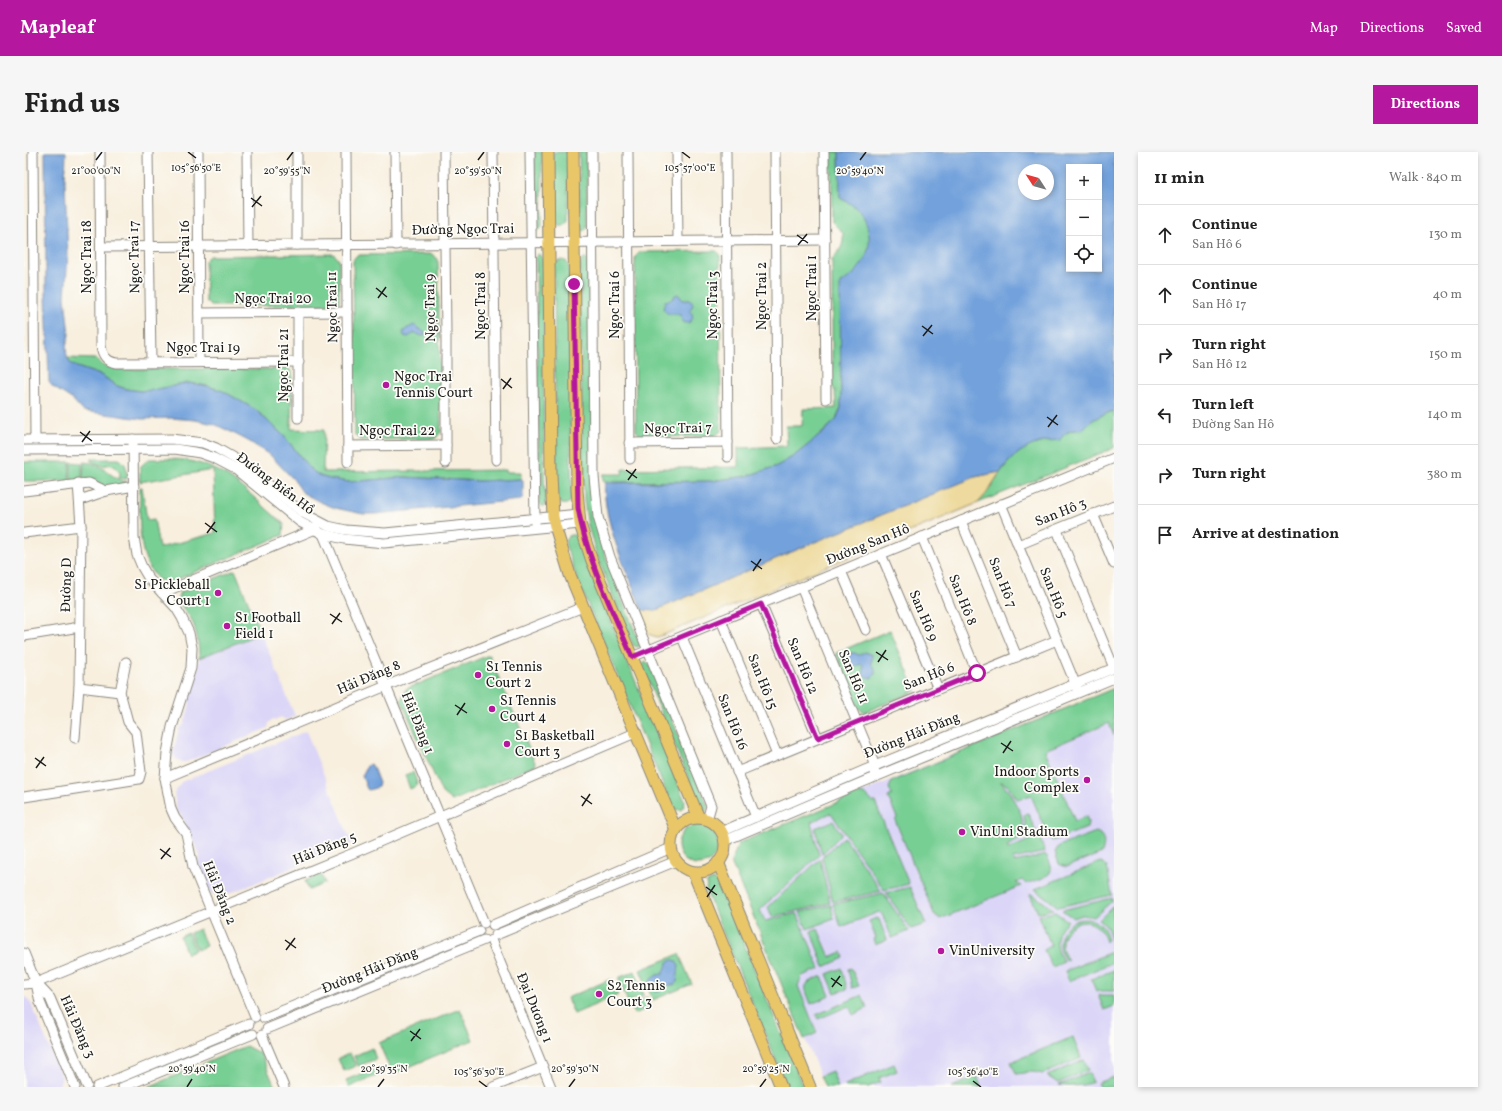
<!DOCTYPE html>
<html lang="en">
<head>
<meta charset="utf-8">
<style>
  :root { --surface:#fff; --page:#f6f6f6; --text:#222; --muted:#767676; --line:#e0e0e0; --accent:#b5179e }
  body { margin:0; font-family:Vollkorn,serif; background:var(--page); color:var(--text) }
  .controls { position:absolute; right:12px; top:12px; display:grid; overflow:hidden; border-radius:0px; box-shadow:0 2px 6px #0003 }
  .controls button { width:36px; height:36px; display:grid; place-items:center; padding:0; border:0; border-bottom:1px solid var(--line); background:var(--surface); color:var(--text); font:20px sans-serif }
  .compass { position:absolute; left:994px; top:12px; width:36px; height:36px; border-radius:50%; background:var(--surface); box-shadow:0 2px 6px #0003; rotate:306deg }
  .stop { position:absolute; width:12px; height:12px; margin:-9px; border:3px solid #b5179e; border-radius:50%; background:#fff }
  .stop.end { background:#b5179e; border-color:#fff; box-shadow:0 1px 4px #0008 }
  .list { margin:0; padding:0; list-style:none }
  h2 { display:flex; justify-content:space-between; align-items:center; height:52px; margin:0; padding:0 16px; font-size:17px }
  h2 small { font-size:13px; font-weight:400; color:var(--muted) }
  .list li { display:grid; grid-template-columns:26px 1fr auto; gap:12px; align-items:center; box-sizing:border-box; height:60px; padding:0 16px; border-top:1px solid var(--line) }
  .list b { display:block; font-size:15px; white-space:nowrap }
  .list p { margin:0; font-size:13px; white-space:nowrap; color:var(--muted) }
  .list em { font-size:13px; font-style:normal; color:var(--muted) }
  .icon { flex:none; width:22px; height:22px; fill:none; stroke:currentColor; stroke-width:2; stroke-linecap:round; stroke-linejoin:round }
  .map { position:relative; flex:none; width:1090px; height:935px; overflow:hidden; border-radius:0px }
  header { display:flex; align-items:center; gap:24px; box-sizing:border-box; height:56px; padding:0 20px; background:var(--accent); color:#fff }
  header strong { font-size:19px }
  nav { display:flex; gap:22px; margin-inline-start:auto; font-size:14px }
  .intro { display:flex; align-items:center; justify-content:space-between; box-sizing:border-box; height:96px; padding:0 24px }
  h1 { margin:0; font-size:28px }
  .button { padding:10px 18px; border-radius:0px; background:var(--accent); color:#fff; font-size:14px; font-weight:700 }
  main { display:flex; gap:24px; padding:0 24px }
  aside { flex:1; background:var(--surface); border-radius:0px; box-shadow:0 2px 6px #0003 }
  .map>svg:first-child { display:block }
</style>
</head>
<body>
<header>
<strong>Mapleaf</strong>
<nav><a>Map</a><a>Directions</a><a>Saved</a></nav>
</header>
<div class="intro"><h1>Find us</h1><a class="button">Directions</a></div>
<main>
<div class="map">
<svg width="1090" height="935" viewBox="0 0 1090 935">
  <rect width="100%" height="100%" fill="#fdfcf7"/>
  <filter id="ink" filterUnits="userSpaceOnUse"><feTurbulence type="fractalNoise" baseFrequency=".025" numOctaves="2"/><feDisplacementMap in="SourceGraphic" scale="8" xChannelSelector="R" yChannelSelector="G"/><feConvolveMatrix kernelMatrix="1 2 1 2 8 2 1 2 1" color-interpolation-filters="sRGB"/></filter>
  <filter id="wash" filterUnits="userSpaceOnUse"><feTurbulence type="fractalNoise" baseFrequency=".012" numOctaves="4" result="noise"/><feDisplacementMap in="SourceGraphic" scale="16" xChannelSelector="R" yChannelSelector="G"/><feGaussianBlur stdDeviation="0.9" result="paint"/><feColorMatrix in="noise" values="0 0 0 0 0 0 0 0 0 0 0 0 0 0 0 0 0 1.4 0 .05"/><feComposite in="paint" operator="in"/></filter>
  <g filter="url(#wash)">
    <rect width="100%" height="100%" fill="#f8efde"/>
    <g fill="#dbd6f7">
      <polygon points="237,481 271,564 262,568 257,565 245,570 244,576 162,610 156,610 152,607 149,602 155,576 160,573 166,552 164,547 173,522 175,506"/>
      <polygon points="1090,536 1090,935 801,935 707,710 715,691"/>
      <polygon points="282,579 328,692 196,745 185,740 174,713 176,704 158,664 153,659 150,642 157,630"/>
      <polygon points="0,844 5,847 38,925 35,935 0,935"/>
    </g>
    <g fill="#78cf94" stroke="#4a7658">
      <polygon points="510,0 518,0 518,74 514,79 511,78"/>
      <path d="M529,0h15v68c-3,6 -7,7 -12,3l-2,-3z"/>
      <polygon points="555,0 563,0 563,75 560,79 557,78 556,74"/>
      <path d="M807,0h8l1,46c4,2 9,4 13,7 16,12 21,37 13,54 -4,8 -10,14 -16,19l-9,79v51l-5,12 -25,23 -17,13 -17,10 -30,10 -36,5 -108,1v-8h19l1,-5 115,-2v-19l49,-2 -1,-20h16l1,-17 33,-1 -1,-17 -3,-5v-127c9,-9 12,-14 11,-26l-11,-11z"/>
      <polygon points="692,99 696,102 697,279 691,284 618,285 612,279 611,105 616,100"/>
      <polygon points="310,102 315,108 315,150 311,153 187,154 182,149 181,109 186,104"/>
      <polygon points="408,102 414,107 417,280 411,287 337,288 331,283 329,108 333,103"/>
      <polygon points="514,102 516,103 519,108 520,325 522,350 520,354 518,354 515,351 512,104"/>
      <path d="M560,106h2l3,4 7,261c10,41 27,79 43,118l1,5 -3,1 -4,-2 -36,-89 -9,-30 -4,-25 -2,-66 -2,-171z"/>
      <path d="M537,108l5,1 3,5 2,193 1,34 -2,9c-16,11 -13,-18 -14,-26l-2,-212z"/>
      <polygon points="43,206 72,207 80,214 92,217 264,217 268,220 268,226 267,277 300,278 299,320 482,318 482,320 497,320 497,327 456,329 380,325 325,330 306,327 296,324 287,318 260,284 232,258 199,239 183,234 165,231 129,238 117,239 102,237 91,233 79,224 53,215 46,211"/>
      <path d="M1090,259v37l-136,55c28,-32 31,-61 82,-63 5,-9 13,-11 22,-10 8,-10 20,-16 32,-19z"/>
      <path d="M67,307h28c8,4 8,11 8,20l-8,-1 1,-5 -2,-4 -7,-5 -8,2 -12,-5z"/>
      <path d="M125,307c16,0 33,-1 49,4 35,9 59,39 86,61l-1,11 -112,47 -12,-2c-24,-23 -19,-63 -19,-93h2l5,33 7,-1 5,29 56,-15 -2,-63 -73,12v-15z"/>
      <polygon points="0,310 46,310 45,329 0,329"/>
      <polygon points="47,310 58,311 58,329 47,329"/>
      <path d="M60,310c22,1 25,17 43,20v1l-23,5 -16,-9h-5z"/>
      <polygon points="546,383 552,383 555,385 566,419 661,649 660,654 657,658 649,657 552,424 541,391 542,387"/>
      <path d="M211,418l26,63 -62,25c0,-13 -2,-26 -7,-37 -6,-12 -14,-14 -13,-28z"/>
      <polygon points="866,478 892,539 841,560 834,556 812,501"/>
      <polygon points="465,503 512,613 428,649 418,641 377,548 382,537"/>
      <polygon points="621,509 625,512 684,654 682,659 678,659 618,514 618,512"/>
      <path d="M1088,537h2v47l-5,-13 -64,27 30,71 11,-5 2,6 -1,6 -35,13 -4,-4 -17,-42 -13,5 -10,-14 -8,-5 10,12 11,21 4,23 -18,9 1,3 31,-13 6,16 -32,7 1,3 32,-7c2,4 6,10 5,15 -1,8 -18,11 -25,14l-4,-4 -6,2 5,4 -81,33 -6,-5 -39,-94 2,-2 -9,-21 4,-2 -3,-7 3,-7z"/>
      <polygon points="389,620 394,633 386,637 381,623"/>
      <polygon points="837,641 842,643 849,650 851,650 885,732 860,738 807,661 787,670 795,703 736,758 741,769 773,761 796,817 778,824 774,834 793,881 780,887 707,710 715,691"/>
      <polygon points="1004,661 1013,681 1003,685 1000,663"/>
      <polygon points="809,669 818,682 798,702 791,676"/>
      <circle cx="674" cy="693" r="20"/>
      <path d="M1072,680c9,3 9,12 6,21l-36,14 -7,-3 -4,-12 4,-6z"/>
      <polygon points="820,685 857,739 809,750 798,705"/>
      <polygon points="796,707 806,751 748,765 744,755"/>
      <polygon points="1076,710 1083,715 1088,743 1034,755 1011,737"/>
      <polygon points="297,722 301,731 285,738 281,729"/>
      <polygon points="690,728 695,731 779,935 763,935 682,739 683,731 686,729"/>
      <polygon points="886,735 902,772 887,777 862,741"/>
      <polygon points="859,741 885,779 868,786 858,762 855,760 817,775 809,752"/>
      <polygon points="1007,741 1029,757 1014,761 1006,742"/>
      <polygon points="1088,746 1088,749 1070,765 1059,763 1049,766 1038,758"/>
      <polygon points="807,753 810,767 783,777 776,760"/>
      <polygon points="1089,754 1090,788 1088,789 1083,775 1075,768"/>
      <path d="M1031,760l13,9c-14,11 -14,27 -4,41l-12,5 -8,-17 7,-4 -12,-31z"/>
      <polygon points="852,766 855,767 863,788 851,793 849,787 852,786 845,769"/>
      <path d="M1062,767c13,1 20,9 22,21l-2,2c-11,-40 -61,-12 -38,18l-2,1c-14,-17 -3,-42 20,-42z"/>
      <polygon points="175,777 182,794 173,798 166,781"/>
      <polygon points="794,777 806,805 818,800 820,806 800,815 787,780"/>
      <polygon points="164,781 171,798 163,802 156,785"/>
      <polygon points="1090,799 1090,810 1045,829 1041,819"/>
      <polygon points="655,802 668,832 629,848 616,818"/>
      <polygon points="818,816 823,837 811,841 803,822"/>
      <polygon points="827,816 835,834 828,836 824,817"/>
      <polygon points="1090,818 1090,839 1072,839 1067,827"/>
      <polygon points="611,819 620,843 604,850 594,826"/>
      <path d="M798,824l8,20 -19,8c-8,-20 -9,-19 11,-28z"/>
      <polygon points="587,827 594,843 550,862 543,846"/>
      <polygon points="838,843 843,856 829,863 825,854 794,867 792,863"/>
      <polygon points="1090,843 1090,854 1080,858 1074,843"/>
      <polygon points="623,845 627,855 610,862 606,853"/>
      <polygon points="436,857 449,888 368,922 355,891"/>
      <polygon points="1049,885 1057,906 1019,922 1009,920 992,922 987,910"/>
      <polygon points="222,894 237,902 251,935 124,935"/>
      <polygon points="348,896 352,907 334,914 330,904"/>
      <polygon points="326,901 332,914 320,919 314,907"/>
      <polygon points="1060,908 1064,918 1034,931 1023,924"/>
      <polygon points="870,912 873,919 855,926 857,930 844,935 822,935 821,933"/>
      <polygon points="354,915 357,922 325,935 322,928"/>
      <polygon points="808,919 814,935 801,935 796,924"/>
      <path d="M1065,921l4,9c-9,4 -25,5 -34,3z"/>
      <polygon points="953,924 957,935 928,935"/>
      <polygon points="1090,925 1090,935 1076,935 1074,931"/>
    </g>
    <polygon fill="#eeda9e" stroke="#857b5d" points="976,320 962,342 954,351 639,483 633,485 624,482 615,460 620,457 630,459 791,390 951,325"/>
    <g fill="#72a1db" stroke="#475e7c" fill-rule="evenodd">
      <polygon points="21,0 42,0 41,30 44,104 41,145 45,183 42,195 43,205 46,211 53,215 79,224 91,233 102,237 117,239 129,238 165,231 183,234 199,239 232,258 260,284 287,318 296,324 306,327 325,330 380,325 456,329 497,327 499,328 499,344 497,348 351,362 339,362 311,356 296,350 279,341 270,328 247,304 226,290 207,280 190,272 171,268 148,266 118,267 59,259 49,248 29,235 25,230 22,144"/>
      <path d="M815,0h275v259c-12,3 -24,9 -32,19 -9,-1 -17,1 -22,10 -27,1 -44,11 -60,32l-25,5 -160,65 -161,69 -12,-1c-13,-33 -41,-92 -37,-127l106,-2 36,-5 30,-10 17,-10 30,-24 12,-12 5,-12 -1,-125c26,-13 38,-42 22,-68 -5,-8 -14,-13 -22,-17zM1045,15h30v102h-30zM1000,18h24v24h-24z"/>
      <polygon points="654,142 659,148 665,148 668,150 669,153 666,158 668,161 669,166 666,170 660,171 655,162 644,162 639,157 641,149 648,147 651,143"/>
      <polygon points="390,173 395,177 401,180 401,183 398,184 391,181 384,185 380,184 379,180 382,177"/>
      <path d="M841,500l7,3 -1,9c5,5 7,10 0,14l-4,-1 -4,-3v-7l-1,-3c-4,1 -7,3 -11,3 -8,-2 -6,-10 -1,-14h5l4,2z"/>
      <polygon points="345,612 348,613 355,631 354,635 345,638 343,637 338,624 343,614"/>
      <path d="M648,808h3l4,6 -2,16 -3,3c-1,0 -7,0 -7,1 -9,4 -8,11 -18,0l2,-7 6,-4 6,-1 5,-12z"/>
    </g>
  </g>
  <g filter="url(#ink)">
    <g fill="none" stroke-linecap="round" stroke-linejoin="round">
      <defs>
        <g id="minor">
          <polyline points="9,0 11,288"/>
          <path d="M76,0l1,193c1,10 5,16 15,18l183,-1"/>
          <polyline points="124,0 127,210"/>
          <polyline points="174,0 175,210"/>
          <polyline points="223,0 224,94"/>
          <polyline points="273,0 273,93"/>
          <polyline points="322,0 324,310"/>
          <polyline points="371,0 372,93"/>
          <polyline points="420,0 422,183 422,311"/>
          <polyline points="469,0 472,308"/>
          <polyline points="506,0 511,371"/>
          <polyline points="568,0 570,324 574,365 586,405 687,654 683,668"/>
          <polyline points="604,0 606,307"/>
          <polyline points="653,0 654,89"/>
          <polyline points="702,0 704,305"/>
          <polyline points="751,0 753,287"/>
          <polyline points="800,0 802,247"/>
          <polyline points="77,95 801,88"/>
          <polyline points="175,161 323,160"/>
          <polyline points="274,266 274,160"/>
          <polyline points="109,287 110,385 113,403 118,415 125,427 152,456 158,466 165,481 168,496 167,516 148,575 143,601 141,626 147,657 151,666 162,681 169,715 231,865"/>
          <polyline points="0,288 147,287 179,291 192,296 213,308 279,361 304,374 322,378 361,381 555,362"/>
          <polyline points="605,291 704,290"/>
          <polyline points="324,294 422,293"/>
          <polyline points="0,298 151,297 176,301 190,306 211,317 276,370 299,382 320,387 360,391 556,372"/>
          <polyline points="0,339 65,331 82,339"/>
          <polyline points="56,348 82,339 110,334"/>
          <polyline points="977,352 1053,536"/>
          <polyline points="1069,362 1090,412"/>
          <polyline points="937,369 993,505"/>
          <polyline points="1033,378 1090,516"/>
          <polyline points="0,381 57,374"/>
          <polyline points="299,382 460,771"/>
          <polyline points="898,385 953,521"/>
          <polyline points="994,393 1090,354"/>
          <polyline points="857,402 914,537"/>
          <polyline points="817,419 842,478"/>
          <polyline points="777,435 851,614 850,620"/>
          <polyline points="138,441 289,378 292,375"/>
          <polyline points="737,452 794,586"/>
          <polyline points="697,468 753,603"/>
          <polyline points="0,484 56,475"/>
          <polyline points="658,485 732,665"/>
          <polyline points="608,505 1090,306"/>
          <polyline points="55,535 96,540"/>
          <polyline points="51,586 55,535 57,374 54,331"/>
          <polyline points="713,620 1033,488"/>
          <polyline points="141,626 362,534 559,455"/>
          <polyline points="0,645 115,627 117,620 112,580 104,570 96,540 102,510"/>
          <polyline points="697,680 841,618 1090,516"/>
          <polyline points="700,689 839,630 1090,526"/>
          <polyline points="469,773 647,696"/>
          <polyline points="472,783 652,709"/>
          <polyline points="467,788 527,935"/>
          <polyline points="0,801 12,831 16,850 51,935"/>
          <polyline points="0,832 12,831 327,702 611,581"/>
          <polyline points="13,832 26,846 63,934"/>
          <polyline points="240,866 455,779"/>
          <polyline points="243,877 460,788"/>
          <polyline points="238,883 260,935"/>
          <polyline points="73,935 225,872"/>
          <polyline points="99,935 229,882"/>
          <polyline points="469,935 519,915"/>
        </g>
        <g id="major">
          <polyline points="524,0 527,323 529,365 531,374 546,423 652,678"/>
          <polyline points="549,0 553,338 556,372 568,409 675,666"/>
          <circle cx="674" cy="693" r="27"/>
          <polyline points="694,710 786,935"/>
          <polyline points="669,720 757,935"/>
        </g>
      </defs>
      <use href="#minor" stroke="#8a867d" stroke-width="11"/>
      <use href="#major" stroke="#8a867d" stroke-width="13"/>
      <use href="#minor" stroke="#fff" stroke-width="9"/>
      <use href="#major" stroke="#e9c769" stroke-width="11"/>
    </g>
  </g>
  <g fill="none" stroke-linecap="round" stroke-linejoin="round" filter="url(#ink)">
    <path stroke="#b5179e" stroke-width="5" d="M550,132l4,224c9,52 34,101 54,149l129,-53 57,134 159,-65"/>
  </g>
  <path fill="none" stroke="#1c1c1c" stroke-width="1.5" d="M164,0l8,6M658,0l8,6M72,8l6,-8M263,8l6,-8M454,8l6,-8M836,8l6,-8M227,46l11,8M228,55l9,-11M773,83l11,8M774,93l9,-11M352,136l11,9M354,146l8,-11M898,174l11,8M899,184l9,-11M477,227l11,9M479,237l8,-11M1023,265l11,8M1024,275l9,-12M56,280l12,9M58,290l8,-11M602,318l11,8M604,328l8,-11M181,371l12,9M183,381l8,-11M727,409l11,8M729,419l8,-12M306,462l12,8M308,472l8,-11M852,500l12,8M854,510l8,-12M431,553l12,8M433,563l8,-12M977,591l12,8M979,601l8,-12M11,606l11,8M12,616l8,-11M557,644l11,8M558,654l8,-12M136,697l11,8M137,707l9,-11M682,735l11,8M683,745l8,-12M261,788l11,8M262,798l9,-12M807,826l11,8M808,835l8,-11M386,879l11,8M387,889l9,-12M455,929l8,6M949,929l8,6M163,935l5,-8M354,935l6,-8M545,935l6,-8M736,935l6,-8"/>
  <g fill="#b5179e" stroke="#fdfcf7" stroke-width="1.5">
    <circle cx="362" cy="233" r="4"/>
    <circle cx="194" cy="441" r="4"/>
    <circle cx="203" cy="474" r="4"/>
    <circle cx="454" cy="523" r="4"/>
    <circle cx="468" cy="557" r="4"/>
    <circle cx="483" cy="592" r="4"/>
    <circle cx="1063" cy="628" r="4"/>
    <circle cx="938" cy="680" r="4"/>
    <circle cx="917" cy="799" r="4"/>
    <circle cx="575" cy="842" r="4"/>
  </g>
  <g text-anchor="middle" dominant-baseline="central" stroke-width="3.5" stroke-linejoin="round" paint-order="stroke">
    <g font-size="14" fill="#1c1c1c" stroke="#fdfcf7">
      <text transform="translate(439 78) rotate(-1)">Đường Ngọc Trai</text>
      <text transform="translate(63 105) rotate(-90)">Ngọc Trai 18</text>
      <text transform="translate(111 105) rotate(-91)">Ngọc Trai 17</text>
      <text transform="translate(161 105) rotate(-90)">Ngọc Trai 16</text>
      <text transform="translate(788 136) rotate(-90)">Ngọc Trai 1</text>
      <text transform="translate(738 144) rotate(-90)">Ngọc Trai 2</text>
      <text x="249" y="147">Ngọc Trai 20</text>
      <text transform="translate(591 153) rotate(-90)">Ngọc Trai 6</text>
      <text transform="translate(689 153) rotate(-90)">Ngọc Trai 3</text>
      <text transform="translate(457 154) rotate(-90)">Ngọc Trai 8</text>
      <text transform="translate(309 155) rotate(-91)">Ngọc Trai 11</text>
      <text transform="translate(407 156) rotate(-91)">Ngọc Trai 9</text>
      <text x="179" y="196">Ngọc Trai 19</text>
      <text transform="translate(260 213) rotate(-90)">Ngọc Trai 21</text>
      <text transform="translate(654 277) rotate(-1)">Ngọc Trai 7</text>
      <text x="373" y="279">Ngọc Trai 22</text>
      <text transform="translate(251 332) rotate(37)">Đường Biển Hồ</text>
      <text transform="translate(1037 361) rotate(-22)">San Hô 3</text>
      <text transform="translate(844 393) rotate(-22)">Đường San Hô</text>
      <text transform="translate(978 431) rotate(68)">San Hô 7</text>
      <text transform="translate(43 433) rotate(-89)">Đường D</text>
      <text transform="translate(1029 441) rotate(68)">San Hô 5</text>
      <text transform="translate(938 448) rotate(68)">San Hô 8</text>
      <text transform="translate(899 464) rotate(67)">San Hô 9</text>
      <text transform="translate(778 514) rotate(67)">San Hô 12</text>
      <text transform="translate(829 525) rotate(67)">San Hô 11</text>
      <text transform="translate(905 525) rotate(-22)">San Hô 6</text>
      <text transform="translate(345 526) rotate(-23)">Hải Đăng 8</text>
      <text transform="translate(738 530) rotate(68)">San Hô 15</text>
      <text transform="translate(708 570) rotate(68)">San Hô 16</text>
      <text transform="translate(393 571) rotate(68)">Hải Đăng 1</text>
      <text transform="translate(888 584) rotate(-22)">Đường Hải Đăng</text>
      <text transform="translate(301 697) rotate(-22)">Hải Đăng 5</text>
      <text transform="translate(195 741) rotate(68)">Hải Đăng 2</text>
      <text transform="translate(346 819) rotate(-22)">Đường Hải Đăng</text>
      <text transform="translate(510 856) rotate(68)">Đại Dương 1</text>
      <text transform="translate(53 875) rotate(66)">Hải Đăng 3</text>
    </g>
    <g font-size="14" fill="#1c1c1c" stroke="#fdfcf7" text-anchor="start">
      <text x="370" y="225">Ngoc Trai<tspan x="370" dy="16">Tennis Court</tspan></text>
      <text x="186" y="433" text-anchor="end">S1 Pickleball<tspan x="186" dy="16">Court 1</tspan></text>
      <text x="211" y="466">S1 Football<tspan x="211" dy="16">Field 1</tspan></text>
      <text x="462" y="515">S1 Tennis<tspan x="462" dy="16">Court 2</tspan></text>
      <text x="476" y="549">S1 Tennis<tspan x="476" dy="16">Court 4</tspan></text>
      <text x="491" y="584">S1 Basketball<tspan x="491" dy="16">Court 3</tspan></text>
      <text x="1055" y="620" text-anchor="end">Indoor Sports<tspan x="1055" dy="16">Complex</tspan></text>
      <text x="946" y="680">VinUni Stadium</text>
      <text x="925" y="799">VinUniversity</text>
      <text x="583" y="834">S2 Tennis<tspan x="583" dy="16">Court 3</tspan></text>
    </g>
  </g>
  <g font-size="10" text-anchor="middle" fill="#1c1c1c" stroke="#fdfcf7" stroke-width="3.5" stroke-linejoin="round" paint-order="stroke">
    <text x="666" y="19">105°57'00"E</text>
    <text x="172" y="19">105°56'50"E</text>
    <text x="72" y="22">21°00'00"N</text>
    <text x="836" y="22">20°59'40"N</text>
    <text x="263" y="22">20°59'55"N</text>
    <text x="454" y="22">20°59'50"N</text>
    <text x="168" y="920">20°59'40"N</text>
    <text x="360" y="920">20°59'35"N</text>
    <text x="551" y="920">20°59'30"N</text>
    <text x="742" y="920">20°59'25"N</text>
    <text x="455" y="923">105°56'30"E</text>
    <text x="949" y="923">105°56'40"E</text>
  </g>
</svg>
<div class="controls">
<button>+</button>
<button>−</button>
<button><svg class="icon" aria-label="locate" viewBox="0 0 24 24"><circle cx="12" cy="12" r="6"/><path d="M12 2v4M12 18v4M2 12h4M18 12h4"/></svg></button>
</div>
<svg class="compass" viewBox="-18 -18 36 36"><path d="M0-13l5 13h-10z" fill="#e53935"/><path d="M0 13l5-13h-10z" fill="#767676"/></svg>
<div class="stop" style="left:953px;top:521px"></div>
<div class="stop end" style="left:550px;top:132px"></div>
</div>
<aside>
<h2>11 min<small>Walk · 840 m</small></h2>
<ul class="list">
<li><svg class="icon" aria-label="ahead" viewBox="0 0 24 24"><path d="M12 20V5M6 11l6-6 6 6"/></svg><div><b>Continue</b><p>San Hô 6</p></div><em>130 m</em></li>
<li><svg class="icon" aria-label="ahead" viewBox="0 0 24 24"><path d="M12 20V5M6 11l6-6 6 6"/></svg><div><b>Continue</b><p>San Hô 17</p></div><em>40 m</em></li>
<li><svg class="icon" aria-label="right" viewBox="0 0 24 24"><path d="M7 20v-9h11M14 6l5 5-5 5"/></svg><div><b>Turn right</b><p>San Hô 12</p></div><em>150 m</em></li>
<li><svg class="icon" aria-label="left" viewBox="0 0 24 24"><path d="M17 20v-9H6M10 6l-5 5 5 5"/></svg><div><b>Turn left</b><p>Đường San Hô</p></div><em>140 m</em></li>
<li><svg class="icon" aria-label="right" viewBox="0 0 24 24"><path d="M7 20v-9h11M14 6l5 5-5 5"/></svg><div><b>Turn right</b></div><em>380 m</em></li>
<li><svg class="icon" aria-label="arrive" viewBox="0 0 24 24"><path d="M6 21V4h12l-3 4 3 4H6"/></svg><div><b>Arrive at destination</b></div></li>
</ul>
</aside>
</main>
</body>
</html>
